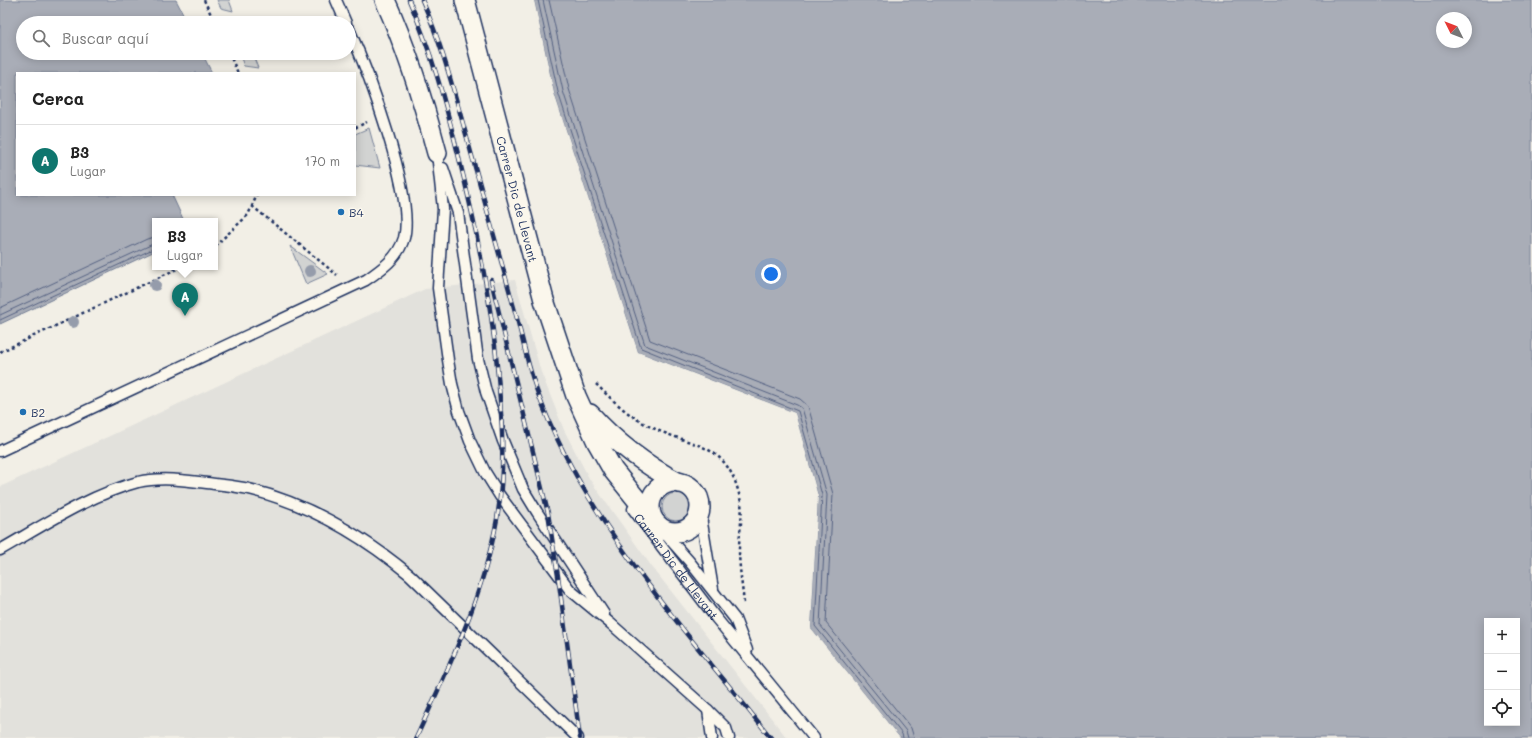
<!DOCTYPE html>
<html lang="es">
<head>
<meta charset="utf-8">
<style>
  :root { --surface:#fff; --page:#f6f6f6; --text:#222; --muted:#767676; --line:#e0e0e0; --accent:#0f766e }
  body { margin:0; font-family:Mali,sans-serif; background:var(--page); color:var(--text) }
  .controls { position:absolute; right:12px; bottom:12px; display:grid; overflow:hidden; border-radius:0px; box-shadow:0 2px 10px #0003 }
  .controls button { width:36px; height:36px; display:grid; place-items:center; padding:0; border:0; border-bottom:1px solid var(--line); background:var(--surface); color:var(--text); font:20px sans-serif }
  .compass { position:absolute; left:1436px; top:12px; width:36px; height:36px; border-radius:50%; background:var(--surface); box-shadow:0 2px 10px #0003; rotate:312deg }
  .you { position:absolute; left:771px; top:274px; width:14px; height:14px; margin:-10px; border:3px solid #fff; border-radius:50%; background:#1a73e8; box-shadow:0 0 0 6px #1a73e833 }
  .badge { display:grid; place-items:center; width:26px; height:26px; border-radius:50%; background:var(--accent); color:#fff; font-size:13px; font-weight:700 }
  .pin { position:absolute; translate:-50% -33px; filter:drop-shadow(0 1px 2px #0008) }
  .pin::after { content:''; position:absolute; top:21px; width:14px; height:12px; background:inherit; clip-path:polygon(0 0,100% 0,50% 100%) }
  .popup { position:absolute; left:152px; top:218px; width:66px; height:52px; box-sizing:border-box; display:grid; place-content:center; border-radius:0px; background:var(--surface); filter:drop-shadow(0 1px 3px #0005); font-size:13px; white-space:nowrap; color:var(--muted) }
  .popup b { font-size:15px; color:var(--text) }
  .popup::after { content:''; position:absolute; left:50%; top:100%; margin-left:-8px; border:8px solid transparent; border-top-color:var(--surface) }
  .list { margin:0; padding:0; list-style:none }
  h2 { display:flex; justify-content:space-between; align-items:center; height:52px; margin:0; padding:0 16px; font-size:17px }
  h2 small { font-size:13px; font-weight:400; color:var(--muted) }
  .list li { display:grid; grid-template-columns:26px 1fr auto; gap:12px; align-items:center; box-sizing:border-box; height:72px; padding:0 16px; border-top:1px solid var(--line) }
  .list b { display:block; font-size:15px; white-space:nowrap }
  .list p { margin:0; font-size:13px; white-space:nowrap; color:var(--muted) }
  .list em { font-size:13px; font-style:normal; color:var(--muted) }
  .icon { flex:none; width:22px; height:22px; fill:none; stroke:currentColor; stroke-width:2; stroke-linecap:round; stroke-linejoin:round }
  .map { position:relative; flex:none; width:1532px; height:738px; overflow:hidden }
  .search { position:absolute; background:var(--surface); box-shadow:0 2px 10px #0003; left:16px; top:16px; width:340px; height:44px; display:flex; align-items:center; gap:10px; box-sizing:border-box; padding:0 14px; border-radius:22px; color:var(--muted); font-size:15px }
  .panel { position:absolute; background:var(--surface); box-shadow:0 2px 10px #0003; left:16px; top:72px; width:340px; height:124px; border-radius:0px }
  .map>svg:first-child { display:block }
</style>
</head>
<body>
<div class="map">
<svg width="1532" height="738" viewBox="0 0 1532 738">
  <rect width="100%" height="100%" fill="#f2efe6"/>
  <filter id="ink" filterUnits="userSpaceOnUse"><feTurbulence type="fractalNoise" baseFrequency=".025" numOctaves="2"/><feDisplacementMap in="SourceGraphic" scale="8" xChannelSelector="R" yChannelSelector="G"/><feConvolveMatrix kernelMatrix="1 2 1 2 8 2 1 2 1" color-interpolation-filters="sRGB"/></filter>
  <g filter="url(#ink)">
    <polygon fill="#e2e1dc" points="515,280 541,372 564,430 590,480 652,567 787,738 0,738 0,487 425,289"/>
    <g fill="#d2d3d2" stroke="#768198">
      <polygon points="217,0 229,0 233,11 221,8"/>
      <polygon points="239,53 252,53 258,68 244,66"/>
      <polygon points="369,128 380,168 355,165 355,134"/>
      <polygon points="290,246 328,274 306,284"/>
      <circle cx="676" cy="507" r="14"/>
    </g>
    <g fill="#a9adb7" stroke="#707b93" fill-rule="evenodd">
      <polygon points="0,0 176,0 188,23 23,23 23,53 202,53 212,73 17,73 17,195 172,195 184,221 155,221 155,251 0,324"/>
      <path d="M534,0h998v738h-632l-89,-110 7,-132 -23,-83 -157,-61 -84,-259zM1442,18h24v24h-24zM1487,621h30v102h-30z"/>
    </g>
    <polygon fill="#f2efe6" points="532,0 534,0 554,93 638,352 795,413 818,496 811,628 900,738 897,738 809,628 816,496 793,415 636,353 552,94"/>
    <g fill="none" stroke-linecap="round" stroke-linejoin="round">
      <g stroke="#546182" stroke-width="1">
        <polyline points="538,0 558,92 641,348 798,411 822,495 815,626 902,734 903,738"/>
        <polyline points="543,0 563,91 645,345 797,405 802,408 827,495 820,625 906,731 908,738"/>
        <polyline points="549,0 569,89 650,340 800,399 808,406 833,494 826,623 911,728 914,738"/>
        <polyline points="0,308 147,239 155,237"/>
        <polyline points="0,315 155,243"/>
        <polyline points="0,320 155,248"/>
      </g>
      <defs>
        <g id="lane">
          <polyline points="336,0 346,23"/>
          <polyline points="437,153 443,209 438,288 448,360 452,384 459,411 470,441 485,472 500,496 570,590 610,623 708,710"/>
          <polyline points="443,168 458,213 478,359 486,392 503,441 523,489 537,512 604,614"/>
          <path d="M0,451l366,-171c16,-11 32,-22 38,-42 11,-42 -36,-167 -55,-209"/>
          <path id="s1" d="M633,509l83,109 98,120"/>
          <polyline points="700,511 713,589"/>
          <polyline points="658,526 689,561 735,619 747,650"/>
          <path d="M0,550c44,-25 89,-55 138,-68 22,-5 47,-2 69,1 14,2 28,3 42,6 60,15 114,47 161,86l168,163"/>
          <polyline points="712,738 708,710 726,728 729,738"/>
        </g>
        <g id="street">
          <path d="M385,0c22,49 38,100 52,153"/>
          <path id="s2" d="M465,0l79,300 32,96 21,46 16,28 45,56"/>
          <path d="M590,414c26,29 55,51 89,69"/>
          <circle cx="675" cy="507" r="25"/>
        </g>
      </defs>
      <use href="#lane" stroke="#1b2f5e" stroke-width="13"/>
      <use href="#street" stroke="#1b2f5e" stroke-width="22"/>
      <g stroke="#1b2f5e" stroke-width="2.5" stroke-dasharray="3 3" stroke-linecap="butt">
        <polyline points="204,0 215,23"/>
        <polyline points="229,53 238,73"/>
        <polyline points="355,128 367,122"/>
        <polyline points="252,206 337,275"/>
        <polyline points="215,246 248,215 257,195"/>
        <polyline points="0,352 181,267"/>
        <path d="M596,384c15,15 31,30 49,40 46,25 84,14 96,79 2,14 -2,31 -2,45 0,18 3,37 5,55"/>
      </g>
      <use href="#lane" stroke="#fbf7ec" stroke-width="10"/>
      <use href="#street" stroke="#fbf7ec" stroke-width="19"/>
      <defs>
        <g id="rail">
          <path d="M409,0c22,50 36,101 49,154 16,64 29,126 37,192 6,58 12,115 2,173 -14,78 -48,148 -81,219"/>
          <path d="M422,0c20,44 32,92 45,138 16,59 33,118 49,177 7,25 12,52 21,76 47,130 149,240 234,347"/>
          <polyline points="491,280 548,513 558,576 580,738"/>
        </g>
      </defs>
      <use href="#rail" stroke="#1b2f5e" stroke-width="4.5"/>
      <use href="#rail" stroke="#fbf7ec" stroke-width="3" stroke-dasharray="9" stroke-linecap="butt"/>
    </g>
    <g fill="#959cab">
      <circle cx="310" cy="271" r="6"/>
      <circle cx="155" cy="285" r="6"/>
      <circle cx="73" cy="322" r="6"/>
    </g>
  </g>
  <g fill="#1f6fb2" stroke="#fbf7ec" stroke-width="1.5">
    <circle cx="341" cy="212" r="4"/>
    <circle cx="23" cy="412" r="4"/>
  </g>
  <g text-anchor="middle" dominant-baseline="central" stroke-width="3" stroke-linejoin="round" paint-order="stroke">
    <g font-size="12" fill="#1b2f5e" stroke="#fbf7ec">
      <text stroke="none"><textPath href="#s2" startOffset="206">Carrer Dic de Llevant</textPath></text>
      <text stroke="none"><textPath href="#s1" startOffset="72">Carrer Dic de Llevant</textPath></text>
    </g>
    <g font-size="12" fill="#1b2f5e" stroke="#fbf7ec" text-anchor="start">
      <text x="349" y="212">B4</text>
      <text x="31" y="412">B2</text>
    </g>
  </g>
</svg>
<div class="controls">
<button>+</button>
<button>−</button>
<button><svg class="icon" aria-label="locate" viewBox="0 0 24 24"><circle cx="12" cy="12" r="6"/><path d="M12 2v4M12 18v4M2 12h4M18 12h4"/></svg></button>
</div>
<svg class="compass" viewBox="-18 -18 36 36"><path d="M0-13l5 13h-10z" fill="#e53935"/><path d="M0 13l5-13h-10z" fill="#767676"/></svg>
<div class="you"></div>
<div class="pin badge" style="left:185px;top:316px">A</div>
<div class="popup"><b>B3</b>Lugar</div>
<div class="search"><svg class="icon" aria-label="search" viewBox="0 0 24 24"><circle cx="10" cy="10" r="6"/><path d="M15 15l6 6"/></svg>Buscar aquí</div>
<section class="panel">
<h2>Cerca<small></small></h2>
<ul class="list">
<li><span class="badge">A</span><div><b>B3</b><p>Lugar</p></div><em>170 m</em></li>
</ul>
</section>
</div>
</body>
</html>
